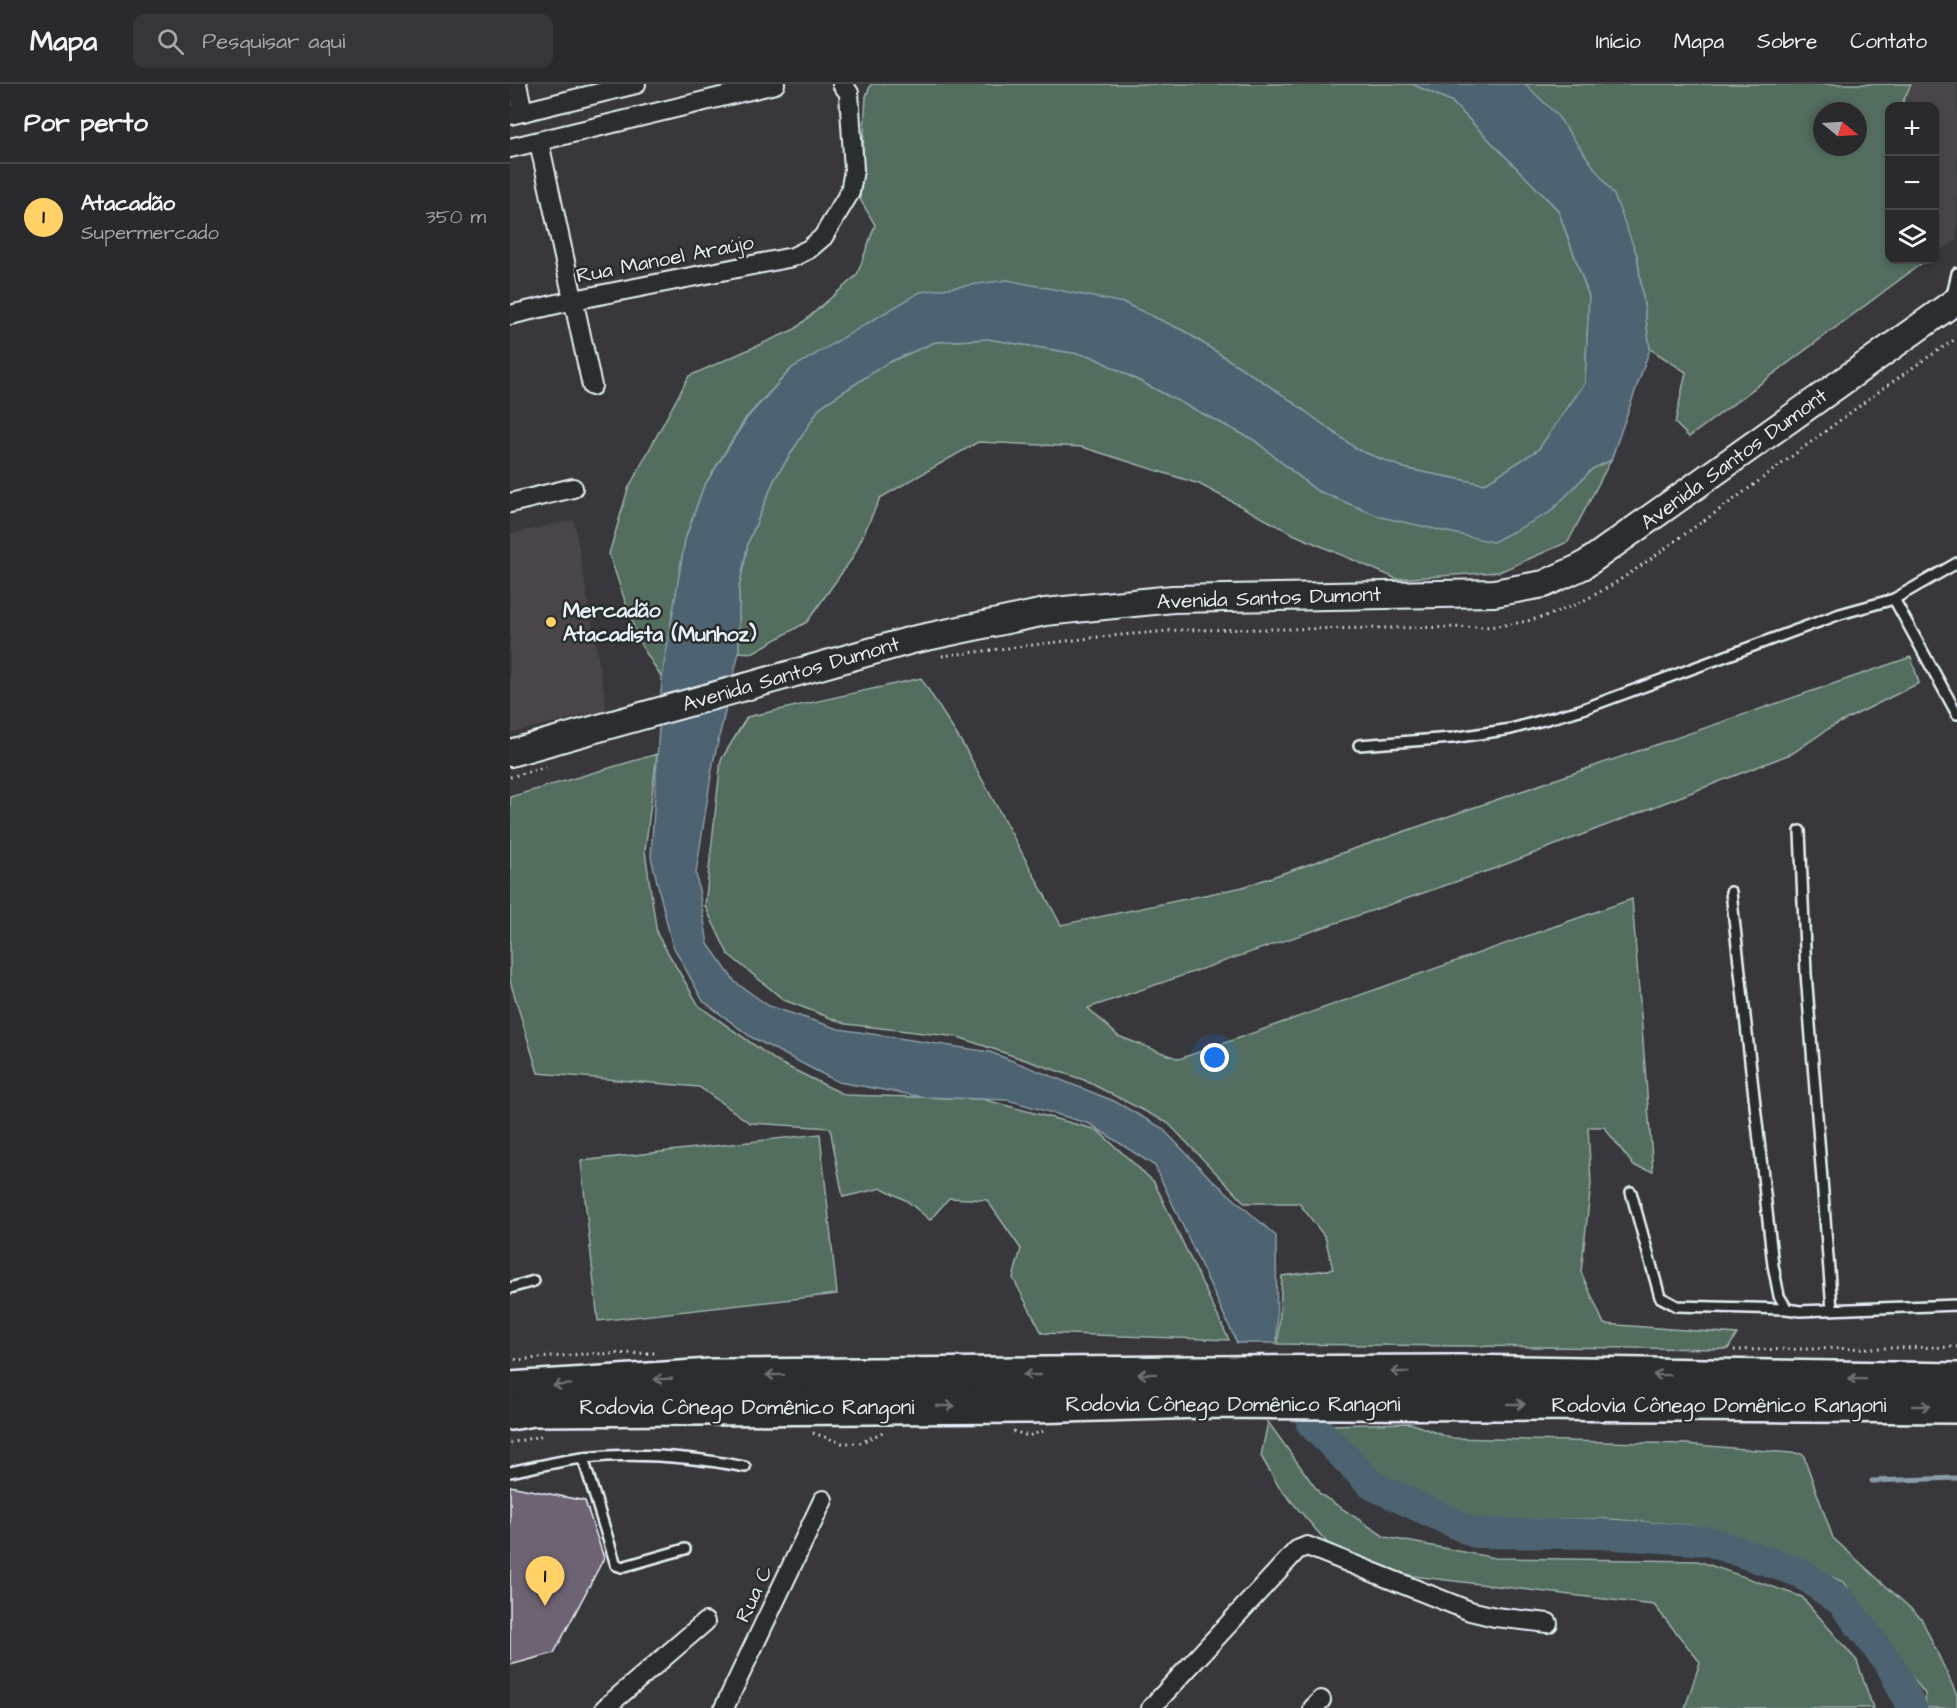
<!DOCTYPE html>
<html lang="pt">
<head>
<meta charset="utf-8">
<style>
  :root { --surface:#2a2a2d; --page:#363639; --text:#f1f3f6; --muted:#a5a7aa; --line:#464649; --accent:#ffd166 }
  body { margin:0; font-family:"Architects Daughter",sans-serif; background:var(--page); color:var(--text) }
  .controls { position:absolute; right:18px; top:18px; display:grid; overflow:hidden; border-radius:12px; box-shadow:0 3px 9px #0003 }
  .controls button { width:54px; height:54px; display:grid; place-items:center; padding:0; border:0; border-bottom:2px solid var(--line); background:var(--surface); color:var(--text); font:30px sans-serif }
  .compass { position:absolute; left:1303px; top:18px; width:54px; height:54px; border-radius:50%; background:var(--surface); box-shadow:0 3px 9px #0003; rotate:108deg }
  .you { position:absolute; left:705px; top:974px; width:21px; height:21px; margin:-15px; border:4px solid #fff; border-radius:50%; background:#1a73e8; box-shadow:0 0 0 9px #1a73e833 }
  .badge { display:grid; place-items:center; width:39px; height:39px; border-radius:50%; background:var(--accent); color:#111; font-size:20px; font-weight:700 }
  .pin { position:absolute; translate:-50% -50px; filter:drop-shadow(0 2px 3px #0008) }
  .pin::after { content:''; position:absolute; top:32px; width:21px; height:18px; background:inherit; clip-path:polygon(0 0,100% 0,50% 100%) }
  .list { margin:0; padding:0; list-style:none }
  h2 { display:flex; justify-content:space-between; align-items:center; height:78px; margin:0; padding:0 24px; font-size:26px }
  h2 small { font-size:20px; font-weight:400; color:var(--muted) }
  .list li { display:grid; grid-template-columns:39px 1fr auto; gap:18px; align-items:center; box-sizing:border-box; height:108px; padding:0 24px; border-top:2px solid var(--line) }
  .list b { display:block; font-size:22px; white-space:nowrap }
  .list p { margin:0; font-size:20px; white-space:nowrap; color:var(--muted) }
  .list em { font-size:20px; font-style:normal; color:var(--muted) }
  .icon { flex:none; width:33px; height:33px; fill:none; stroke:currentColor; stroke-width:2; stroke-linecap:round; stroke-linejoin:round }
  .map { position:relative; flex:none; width:1447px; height:1624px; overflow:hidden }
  header { display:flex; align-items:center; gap:36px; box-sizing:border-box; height:84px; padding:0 30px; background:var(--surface); border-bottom:2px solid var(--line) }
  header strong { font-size:28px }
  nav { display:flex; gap:33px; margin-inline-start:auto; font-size:21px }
  .search { width:420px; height:54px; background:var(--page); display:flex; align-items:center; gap:15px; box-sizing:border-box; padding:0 21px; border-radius:12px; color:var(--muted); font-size:22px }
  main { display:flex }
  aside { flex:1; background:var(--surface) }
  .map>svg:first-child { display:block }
</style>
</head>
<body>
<header>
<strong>Mapa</strong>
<div class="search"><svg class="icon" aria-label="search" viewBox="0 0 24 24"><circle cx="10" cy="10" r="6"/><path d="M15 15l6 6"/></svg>Pesquisar aqui</div>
<nav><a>Início</a><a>Mapa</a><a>Sobre</a><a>Contato</a></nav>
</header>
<main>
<aside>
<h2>Por perto<small></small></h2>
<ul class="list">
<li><span class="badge">1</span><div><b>Atacadão</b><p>Supermercado</p></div><em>350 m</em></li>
</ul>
</aside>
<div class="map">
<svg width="1447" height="1624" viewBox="0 0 1447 1624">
  <rect width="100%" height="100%" fill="#38383c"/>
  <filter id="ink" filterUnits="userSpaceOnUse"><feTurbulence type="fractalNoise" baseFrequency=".0167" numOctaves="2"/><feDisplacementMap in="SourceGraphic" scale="12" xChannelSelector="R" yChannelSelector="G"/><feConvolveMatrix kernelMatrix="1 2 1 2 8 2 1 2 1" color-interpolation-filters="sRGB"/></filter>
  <g filter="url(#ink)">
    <g fill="#48454c">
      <polygon points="1401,0 1447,0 1447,156 1425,170 1424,22 1391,22"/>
      <polygon points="64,436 97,626 0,649 0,450"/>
    </g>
    <g fill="#536e5e" stroke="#9eb0ab" stroke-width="1.5" fill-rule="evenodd">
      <polygon points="361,0 902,0 941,17 1048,126 1079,212 1075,299 1028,366 974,400 897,385 848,366 773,311 674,247 614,219 282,284 236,334 193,404 175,456 152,594 129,558 99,470 118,405 179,292 285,245 347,191 365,141 350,115 356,12"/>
      <path d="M1015,0h386l-10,22h-11v154h36l-237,177 -14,-14 11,-51 -36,-23 -13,-94zM1312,27h36v36h-36z"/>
      <polygon points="478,255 581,272 744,356 806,406 871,433 1039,429 1082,385 1101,376 1058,458 989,488 887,495 783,450 689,400 572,363 468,358 370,414 343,473 297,538 242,569 229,568 229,504 238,459 264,396 310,323 377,279 425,258"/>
      <polygon points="1401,573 1409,599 1321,643 1283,669 986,784 578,924 608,952 669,975 1122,815 1143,1087 1124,1082 1094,1043 1078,1043 1081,1100 1071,1188 1094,1240 1227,1250 1218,1265 768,1260 772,1192 823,1185 815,1153 789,1119 735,1119 658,1039 574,996 448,953 336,940 274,916 218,870 195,822 211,676 237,633 411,594 455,664 551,841 733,803"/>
      <polygon points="147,670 135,767 147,850 189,922 268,978 335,1011 472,1015 587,1046 644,1098 719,1256 532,1249 503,1194 511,1165 477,1116 439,1114 420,1136 397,1117 372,1104 333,1113 320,1044 240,1039 189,1003 28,989 0,897 0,713"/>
      <polygon points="310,1050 327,1210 88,1237 71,1077"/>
      <polygon points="758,1338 810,1410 875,1453 985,1474 1188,1477 1292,1513 1347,1577 1363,1624 1175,1624 1190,1578 1144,1521 903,1492 827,1470 769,1403 751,1372"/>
      <polygon points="900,1339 940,1354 1176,1360 1293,1370 1323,1454 1411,1534 1447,1611 1447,1624 1416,1624 1415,1610 1333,1498 1266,1467 1187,1442 1098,1435 970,1436 931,1428 872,1402 821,1341"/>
    </g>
    <polygon fill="#4d6471" stroke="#8b9ca7" stroke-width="1.5" points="902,0 1015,0 1046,30 1104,111 1127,171 1140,265 1101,376 1082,385 1039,429 983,458 871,433 806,406 744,356 581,272 478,255 425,258 377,279 310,323 264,396 238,459 229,504 229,568 203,679 186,789 198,860 225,898 259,922 329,945 480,968 604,1017 652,1044 697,1091 766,1152 767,1259 727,1259 645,1082 580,1040 498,1016 414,1013 328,998 241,953 193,917 162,860 141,773 152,594 175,456 193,404 237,334 282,284 410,208 497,196 614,219 674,247 773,311 848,366 897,385 974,400 1028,366 1075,299 1079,212 1048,126 941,17"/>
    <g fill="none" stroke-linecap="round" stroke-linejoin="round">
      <polyline stroke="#8b9ca7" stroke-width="5" points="1362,1397 1447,1394"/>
      <polyline stroke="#4d6471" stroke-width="30" points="801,1339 862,1401 965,1449 1090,1450 1198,1457 1291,1489 1332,1518 1381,1582 1402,1624"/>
    </g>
    <polygon fill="#6e6373" stroke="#e8f1f8" stroke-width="1.5" points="0,1402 75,1417 94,1474 44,1569 0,1581"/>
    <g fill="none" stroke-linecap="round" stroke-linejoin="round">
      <defs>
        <g id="service">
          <polyline points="1441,216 1447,189"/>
          <polyline points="1384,515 1447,479"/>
          <polyline points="849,661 942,654 1001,645 1070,626 1330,530 1384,515 1447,630"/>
          <polyline points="1290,747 1296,889 1322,1225"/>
          <polyline points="1221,808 1263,1181 1269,1212 1277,1225 1290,1227 1447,1221"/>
          <polyline points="1121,1108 1150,1213 1167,1222 1277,1225"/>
          <polyline points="0,1204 24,1197"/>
          <polyline points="73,1374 106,1481 112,1483 175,1465"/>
          <path d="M0,1388c24,-5 49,-11 73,-14 52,-6 110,-1 162,9"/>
        </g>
        <g id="minor">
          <polyline points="7,0 13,28"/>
          <polyline points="0,31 126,0"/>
          <polyline points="29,58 82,302"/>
          <polyline points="0,64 265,0"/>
          <polyline points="0,231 64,216 283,173 299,165 313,153 340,108 344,86 339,9 332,0"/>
          <polyline points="0,419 63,404"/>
          <polyline points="95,1624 195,1538"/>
          <polyline points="214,1624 313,1416"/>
          <polyline points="641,1624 787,1466 797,1462 960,1527 985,1533 1038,1539"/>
          <polyline points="803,1624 811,1616"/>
        </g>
        <polyline id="secondary" points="0,669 402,556 535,528 663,515 984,509 1034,500 1073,482 1447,216"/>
        <g id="motorway">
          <polyline points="0,1305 201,1292 693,1289 949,1288 1447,1296"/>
          <polyline points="0,1329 23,1325 519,1322 693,1317 1447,1322"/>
        </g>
      </defs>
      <use href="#service" stroke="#e8f1f8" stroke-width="14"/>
      <use href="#minor" stroke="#e8f1f8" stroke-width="22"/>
      <use href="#secondary" stroke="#e8f1f8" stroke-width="30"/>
      <use href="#motorway" stroke="#e8f1f8" stroke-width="38"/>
      <g stroke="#e8f1f8" stroke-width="3" stroke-dasharray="1.5 4.5" stroke-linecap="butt">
        <path d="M432,572l157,-19 81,-7 303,-3c95,-5 148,-56 222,-107 85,-60 165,-126 252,-182"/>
        <polyline points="0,693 39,682"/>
        <polyline points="1224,1266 1447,1263"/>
        <polyline points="0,1272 7,1276 73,1270 147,1269"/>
        <polyline points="503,1347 518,1352 534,1347"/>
        <polyline points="303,1349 332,1359 350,1359 373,1348"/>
        <polyline points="0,1359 35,1351"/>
      </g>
      <use href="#service" stroke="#2a2d2e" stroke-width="9"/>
      <use href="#minor" stroke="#2a2d2e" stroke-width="18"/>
      <use href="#secondary" stroke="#2a2d2e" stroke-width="26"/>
      <use href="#motorway" stroke="#2a2d2e" stroke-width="33"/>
    </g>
    <defs><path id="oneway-shaft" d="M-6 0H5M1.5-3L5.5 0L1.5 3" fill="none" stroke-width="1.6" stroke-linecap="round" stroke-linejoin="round" transform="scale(1.5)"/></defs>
    <g stroke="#6c7275">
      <use href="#oneway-shaft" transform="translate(890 1288) rotate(180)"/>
      <use href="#oneway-shaft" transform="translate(637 1290) rotate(179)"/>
      <use href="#oneway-shaft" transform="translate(265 1291) rotate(179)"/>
      <use href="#oneway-shaft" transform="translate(522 1291) rotate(-180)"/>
      <use href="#oneway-shaft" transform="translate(1152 1291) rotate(-179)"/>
      <use href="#oneway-shaft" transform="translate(153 1295) rotate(177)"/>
      <use href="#oneway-shaft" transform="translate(1347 1295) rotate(-179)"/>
      <use href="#oneway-shaft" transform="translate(52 1301) rotate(176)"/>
      <use href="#oneway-shaft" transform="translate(1006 1320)"/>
      <use href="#oneway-shaft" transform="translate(436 1322)"/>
      <use href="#oneway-shaft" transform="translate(1411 1322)"/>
    </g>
  </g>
  <circle fill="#ffd166" stroke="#2a2d2e" stroke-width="2" cx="41" cy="538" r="6"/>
  <g text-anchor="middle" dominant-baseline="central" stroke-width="5" stroke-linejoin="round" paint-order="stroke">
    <g font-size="21" fill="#e8f1f8" stroke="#2a2d2e">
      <text transform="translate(155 175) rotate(-11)">Rua Manoel Araújo</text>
      <text transform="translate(1224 375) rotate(-36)">Avenida Santos Dumont</text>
      <text transform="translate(759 514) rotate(-2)">Avenida Santos Dumont</text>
      <text transform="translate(281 590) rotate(-16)">Avenida Santos Dumont</text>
      <text x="723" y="1320">Rodovia Cônego Domênico Rangoni</text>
      <text x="1209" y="1321">Rodovia Cônego Domênico Rangoni</text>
      <text x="237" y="1323">Rodovia Cônego Domênico Rangoni</text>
      <text transform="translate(244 1510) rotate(-65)">Rua C</text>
    </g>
    <g font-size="21" font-weight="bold" fill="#e8f1f8" stroke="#2a2d2e" text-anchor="start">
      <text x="53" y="526">Mercadão<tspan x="53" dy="24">Atacadista (Munhoz)</tspan></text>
    </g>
  </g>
</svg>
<div class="controls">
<button>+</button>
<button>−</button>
<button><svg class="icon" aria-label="layers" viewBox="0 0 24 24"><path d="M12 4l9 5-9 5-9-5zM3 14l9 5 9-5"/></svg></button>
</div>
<svg class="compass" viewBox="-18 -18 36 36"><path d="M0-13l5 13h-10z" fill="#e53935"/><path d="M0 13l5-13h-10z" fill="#a5a7aa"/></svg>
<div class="you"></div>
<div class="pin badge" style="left:35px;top:1522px">1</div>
</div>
</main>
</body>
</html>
